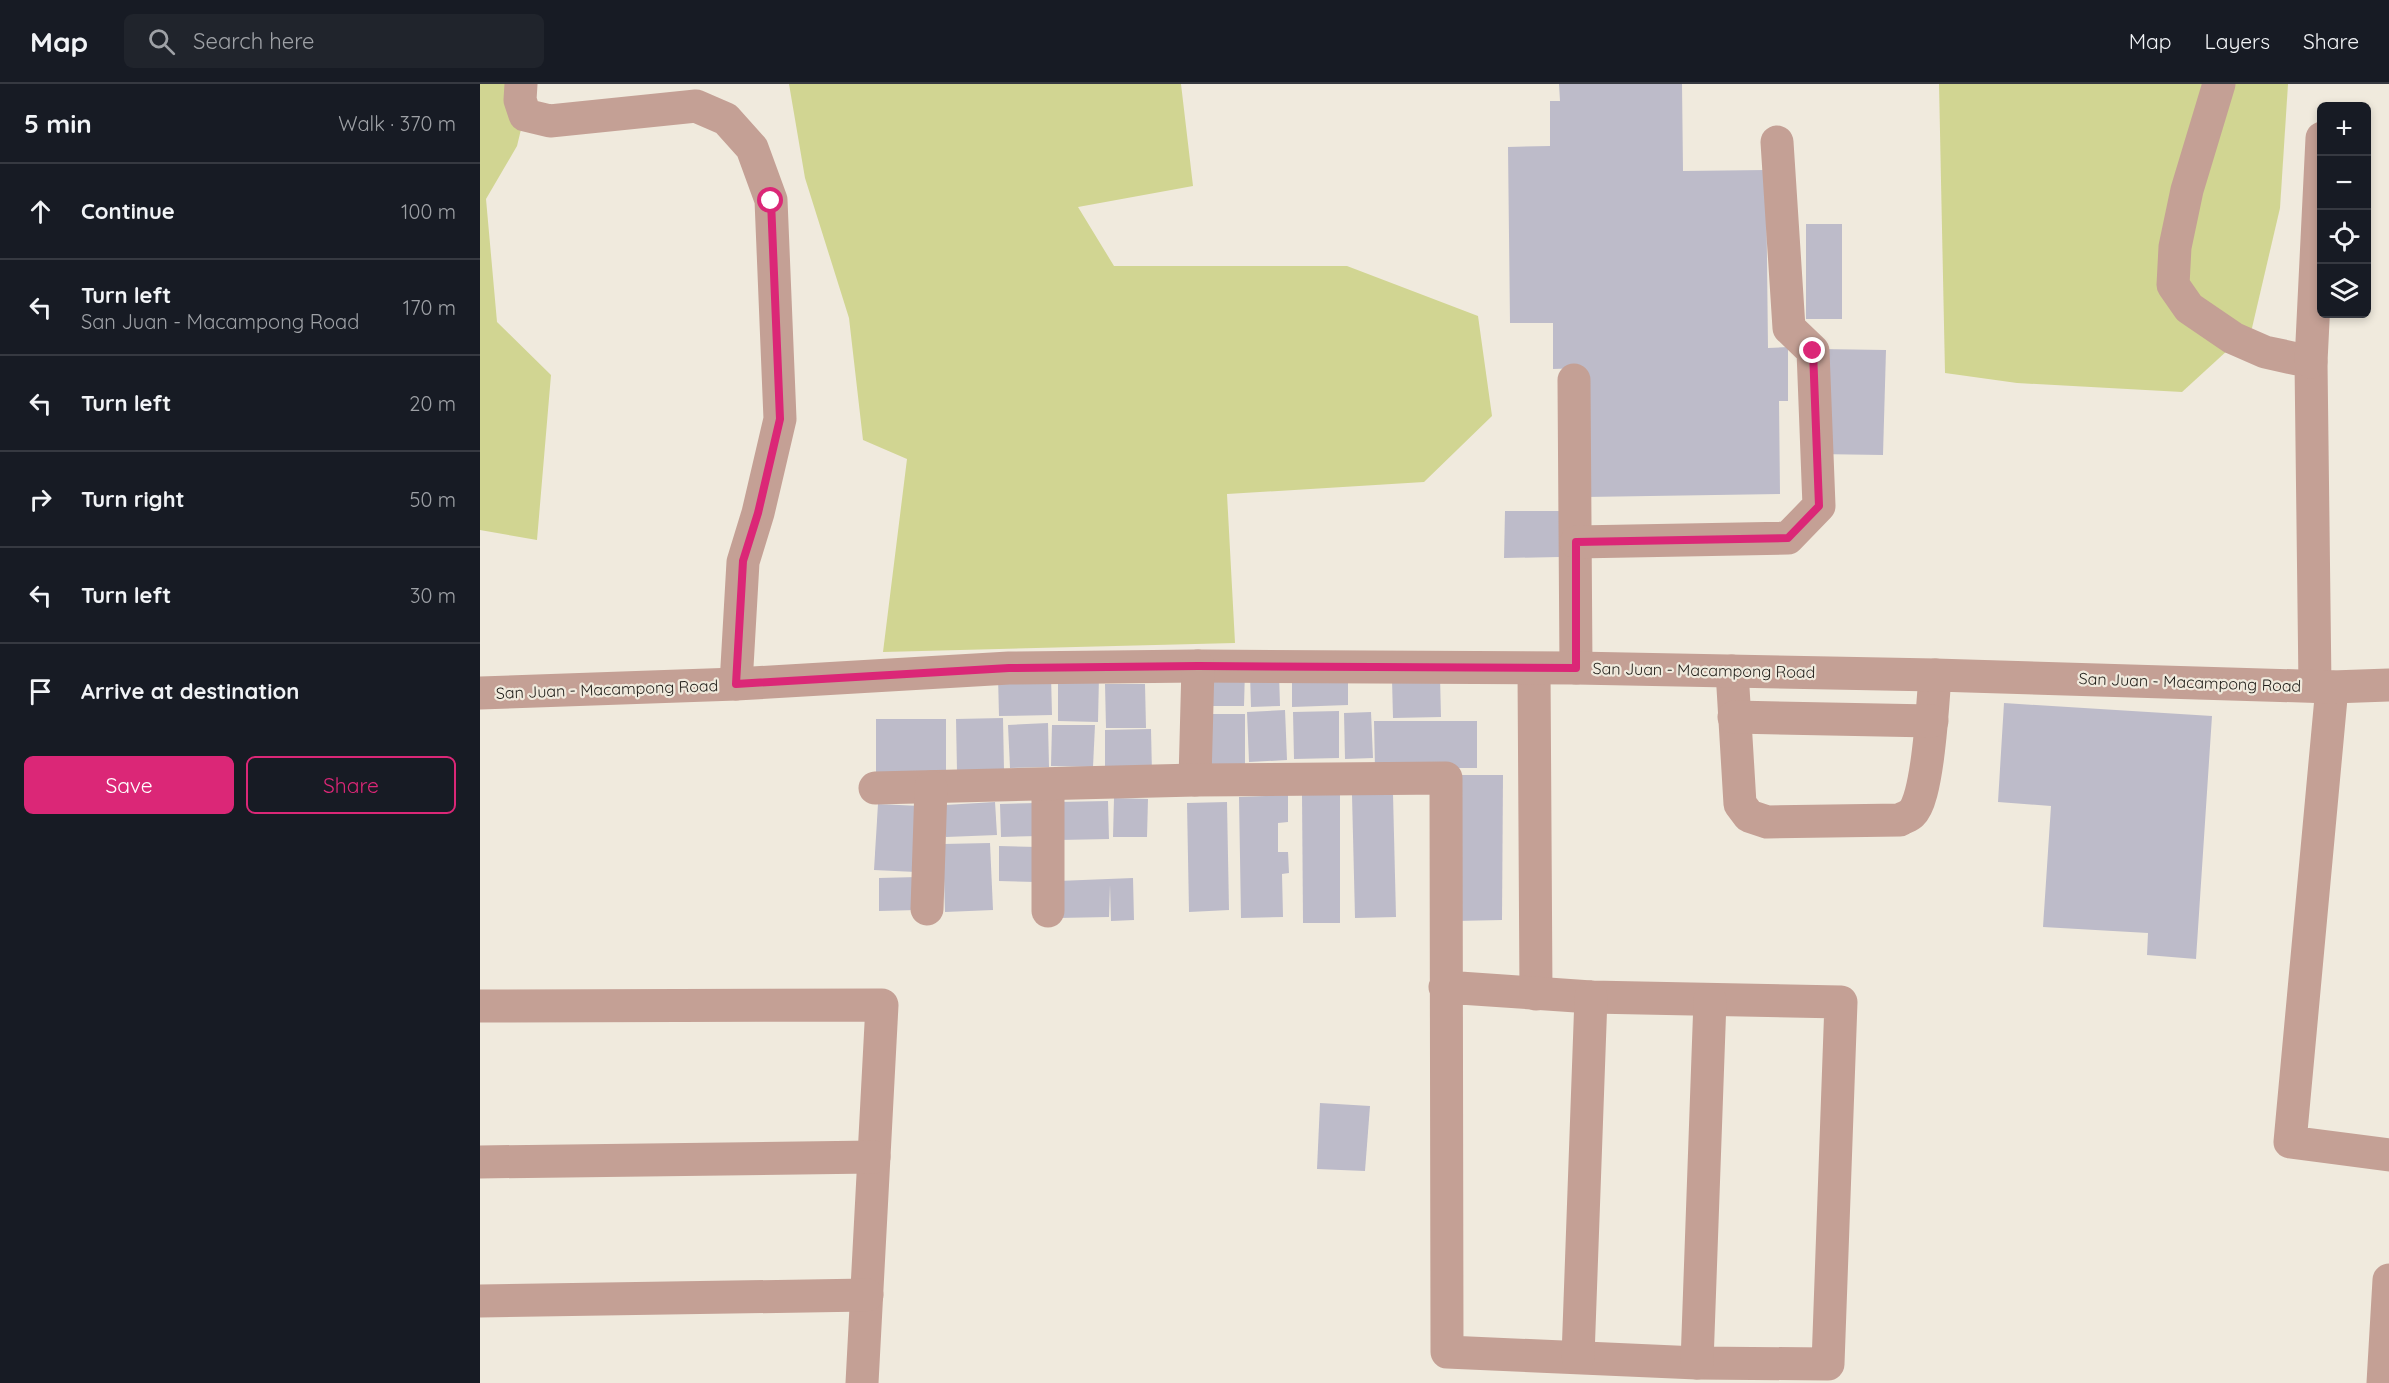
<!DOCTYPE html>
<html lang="en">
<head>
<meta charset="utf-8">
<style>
  :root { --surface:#171b24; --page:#20242c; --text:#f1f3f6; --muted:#9ea1a6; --line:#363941; --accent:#db2777 }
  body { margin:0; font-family:Quicksand,sans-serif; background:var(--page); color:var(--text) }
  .controls { position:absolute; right:18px; top:18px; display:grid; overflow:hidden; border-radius:9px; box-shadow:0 3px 9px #0003 }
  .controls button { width:54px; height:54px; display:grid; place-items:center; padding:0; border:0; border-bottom:2px solid var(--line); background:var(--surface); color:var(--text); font:30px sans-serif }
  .stop { position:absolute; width:18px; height:18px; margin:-14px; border:4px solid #db2777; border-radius:50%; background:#fff }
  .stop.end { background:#db2777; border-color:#fff; box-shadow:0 2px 6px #0008 }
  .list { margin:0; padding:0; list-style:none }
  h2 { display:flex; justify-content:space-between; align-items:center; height:78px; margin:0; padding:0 24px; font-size:26px }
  h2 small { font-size:20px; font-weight:400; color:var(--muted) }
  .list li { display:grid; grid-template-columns:39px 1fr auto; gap:18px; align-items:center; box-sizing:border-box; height:96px; padding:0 24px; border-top:2px solid var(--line) }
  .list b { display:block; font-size:22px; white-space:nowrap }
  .list p { margin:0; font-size:20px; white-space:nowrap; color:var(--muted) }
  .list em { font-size:20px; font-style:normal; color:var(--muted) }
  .actions { display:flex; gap:12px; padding:18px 24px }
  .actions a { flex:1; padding:14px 0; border:2px solid var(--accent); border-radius:9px; text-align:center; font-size:21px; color:var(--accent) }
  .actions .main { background:var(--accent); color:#fff }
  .icon { flex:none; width:33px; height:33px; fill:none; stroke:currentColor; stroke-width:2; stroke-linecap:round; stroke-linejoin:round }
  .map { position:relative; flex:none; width:1909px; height:1299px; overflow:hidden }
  header { display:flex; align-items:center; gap:36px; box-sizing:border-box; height:84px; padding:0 30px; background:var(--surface); border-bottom:2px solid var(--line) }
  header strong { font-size:28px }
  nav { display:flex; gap:33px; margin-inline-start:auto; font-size:21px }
  .search { width:420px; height:54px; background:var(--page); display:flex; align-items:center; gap:15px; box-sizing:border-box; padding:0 21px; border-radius:9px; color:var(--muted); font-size:22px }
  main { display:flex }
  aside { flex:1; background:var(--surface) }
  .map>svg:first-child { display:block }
</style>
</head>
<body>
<header>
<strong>Map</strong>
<div class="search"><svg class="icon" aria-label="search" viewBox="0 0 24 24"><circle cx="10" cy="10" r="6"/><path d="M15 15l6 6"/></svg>Search here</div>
<nav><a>Map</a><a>Layers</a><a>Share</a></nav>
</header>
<main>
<aside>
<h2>5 min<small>Walk · 370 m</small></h2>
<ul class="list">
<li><svg class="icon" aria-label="ahead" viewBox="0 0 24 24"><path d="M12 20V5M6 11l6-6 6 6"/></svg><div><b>Continue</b></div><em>100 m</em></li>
<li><svg class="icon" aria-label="left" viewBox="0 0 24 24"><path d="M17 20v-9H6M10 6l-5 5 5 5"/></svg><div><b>Turn left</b><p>San Juan - Macampong Road</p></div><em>170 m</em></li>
<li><svg class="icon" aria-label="left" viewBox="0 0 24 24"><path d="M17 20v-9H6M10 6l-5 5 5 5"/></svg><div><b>Turn left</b></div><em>20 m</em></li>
<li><svg class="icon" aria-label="right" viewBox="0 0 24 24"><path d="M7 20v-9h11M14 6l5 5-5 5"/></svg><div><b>Turn right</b></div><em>50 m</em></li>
<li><svg class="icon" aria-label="left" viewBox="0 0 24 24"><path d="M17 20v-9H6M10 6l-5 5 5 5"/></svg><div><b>Turn left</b></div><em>30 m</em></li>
<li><svg class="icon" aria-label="arrive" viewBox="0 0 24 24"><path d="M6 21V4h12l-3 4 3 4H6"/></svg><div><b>Arrive at destination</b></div></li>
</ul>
<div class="actions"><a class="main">Save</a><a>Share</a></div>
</aside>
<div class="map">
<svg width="1909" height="1299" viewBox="0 0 1909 1299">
  <rect width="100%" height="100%" fill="#f0eadd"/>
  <g fill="#d1d592">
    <polygon points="0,0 52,0 37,62 6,115 17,238 71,291 57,456 0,446"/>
    <polygon points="309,0 701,0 713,102 598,123 634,182 867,182 998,232 1012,332 944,398 747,410 755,559 403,568 427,375 383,356 369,234 325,94"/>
    <polygon points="1459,0 1808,0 1800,124 1772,244 1702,308 1537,299 1465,289"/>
  </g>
  <g fill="#bdbbc9">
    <polygon points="1079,0 1202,0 1203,87 1286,86 1288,264 1308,263 1308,317 1299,317 1300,410 1105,413 1104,284 1073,285 1073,239 1030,239 1028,63 1070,62 1070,17 1080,17"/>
    <rect x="1326" y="140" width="36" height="95"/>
    <polygon points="1340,265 1406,266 1403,371 1337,370"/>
    <polygon points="1025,427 1079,427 1079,473 1024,474"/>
    <polygon points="724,586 765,586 764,622 724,622"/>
    <polygon points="868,586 868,621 812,623 812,587"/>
    <polygon points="799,589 800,622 771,623 770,590"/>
    <polygon points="571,591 572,631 519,632 518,592"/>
    <polygon points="578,591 619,591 618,638 578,637"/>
    <polygon points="960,593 961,633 913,634 912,595"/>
    <polygon points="625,600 665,600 666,644 626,644"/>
    <polygon points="1524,619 1732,632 1716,875 1667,871 1668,849 1563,843 1571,722 1518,718"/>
    <polygon points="805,626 807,676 769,678 767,628"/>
    <polygon points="859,627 859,674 814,675 813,628"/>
    <polygon points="891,628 893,674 865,675 864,629"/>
    <rect x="720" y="630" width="45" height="51"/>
    <polygon points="523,634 524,686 477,687 476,635"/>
    <rect x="396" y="635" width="70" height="53"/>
    <polygon points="894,637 997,637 997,684 895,684"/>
    <polygon points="568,639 569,683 530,684 528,641"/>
    <polygon points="572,641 615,641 613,683 571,682"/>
    <polygon points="671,645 672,690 625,691 625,646"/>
    <polygon points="976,691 1023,691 1022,836 975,837"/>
    <polygon points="860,710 860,839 823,839 822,711"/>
    <polygon points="913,710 916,833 875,834 872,711"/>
    <polygon points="808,711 808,738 798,739 798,768 808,768 809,789 802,790 803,833 761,834 759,713"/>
    <polygon points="634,714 668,715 667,753 633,753"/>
    <polygon points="628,717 629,755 579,756 578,718"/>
    <polygon points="515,718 517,751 466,753 465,721"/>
    <polygon points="747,718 749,826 709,828 707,719"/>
    <polygon points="557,719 558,752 521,753 520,720"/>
    <polygon points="398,720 440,722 436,788 394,786"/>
    <polygon points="510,759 513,826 465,828 463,760"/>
    <polygon points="519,762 557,763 556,798 519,797"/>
    <polygon points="437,793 437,826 399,827 399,794"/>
    <polygon points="653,794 654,836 631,837 630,801 629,833 578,834 578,797"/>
    <polygon points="840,1019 890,1022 885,1087 837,1085"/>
  </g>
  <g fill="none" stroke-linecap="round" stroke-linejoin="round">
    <g stroke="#c4a095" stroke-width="33">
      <polyline points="41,0 40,16 45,31 70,37 216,22 246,35 272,64 291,116 300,335 278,429 263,478 256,600"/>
      <polyline points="1739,0 1707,106 1695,163 1693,201 1709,224 1753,254 1785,268 1831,278 1835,602"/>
      <polyline points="1831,278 1842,54"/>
      <polyline points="1094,296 1096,584"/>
      <polyline points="1096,458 1308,454 1339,422 1333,267 1309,244 1297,58"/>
      <polyline points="1054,585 1056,910"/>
      <path d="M1252,587l8,133 9,12 18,6 133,-2c3,-2 9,-4 12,-7 16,-14 21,-113 23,-138"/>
      <polyline points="1852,603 1810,1058 1909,1071"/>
      <polyline points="0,609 256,600 529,584 718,582 1096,584 1455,591 1852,603 1909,601"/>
      <polyline points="1254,633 1452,637"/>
      <polyline points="715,696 718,582"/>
      <polyline points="568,701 568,827"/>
      <polyline points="395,704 715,696 966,694 967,1268 1217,1279 1348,1280 1361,918 1111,913 965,903"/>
      <polyline points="447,825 451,703"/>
      <polyline points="0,922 402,921 382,1299"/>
      <polyline points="0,1078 394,1073"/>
      <polyline points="0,1217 387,1211"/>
      <polyline points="1098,1273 1111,913"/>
      <polyline points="1217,1279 1230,916"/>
      <polyline points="1903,1299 1909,1196"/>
    </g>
  </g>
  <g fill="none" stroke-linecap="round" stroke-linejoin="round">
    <polyline stroke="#db2777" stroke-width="8" points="291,117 300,335 278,429 263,477 256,600 529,584 718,582 1096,584 1096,458 1308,454 1339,422 1333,267"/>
  </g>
  <g text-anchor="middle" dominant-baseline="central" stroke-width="4.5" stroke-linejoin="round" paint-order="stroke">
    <g font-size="16" fill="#201e19" stroke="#f0eadd">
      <text transform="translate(1224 586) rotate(1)">San Juan - Macampong Road</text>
      <text transform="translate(1710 598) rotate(2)">San Juan - Macampong Road</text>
      <text transform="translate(127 605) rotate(-2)">San Juan - Macampong Road</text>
    </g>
  </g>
</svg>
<div class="controls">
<button>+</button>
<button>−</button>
<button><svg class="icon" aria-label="locate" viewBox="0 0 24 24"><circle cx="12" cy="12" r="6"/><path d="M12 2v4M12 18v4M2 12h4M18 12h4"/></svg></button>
<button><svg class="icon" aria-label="layers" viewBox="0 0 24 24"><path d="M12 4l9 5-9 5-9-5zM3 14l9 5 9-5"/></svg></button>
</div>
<div class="stop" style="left:291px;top:117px"></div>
<div class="stop end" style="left:1333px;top:267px"></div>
</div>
</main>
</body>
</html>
